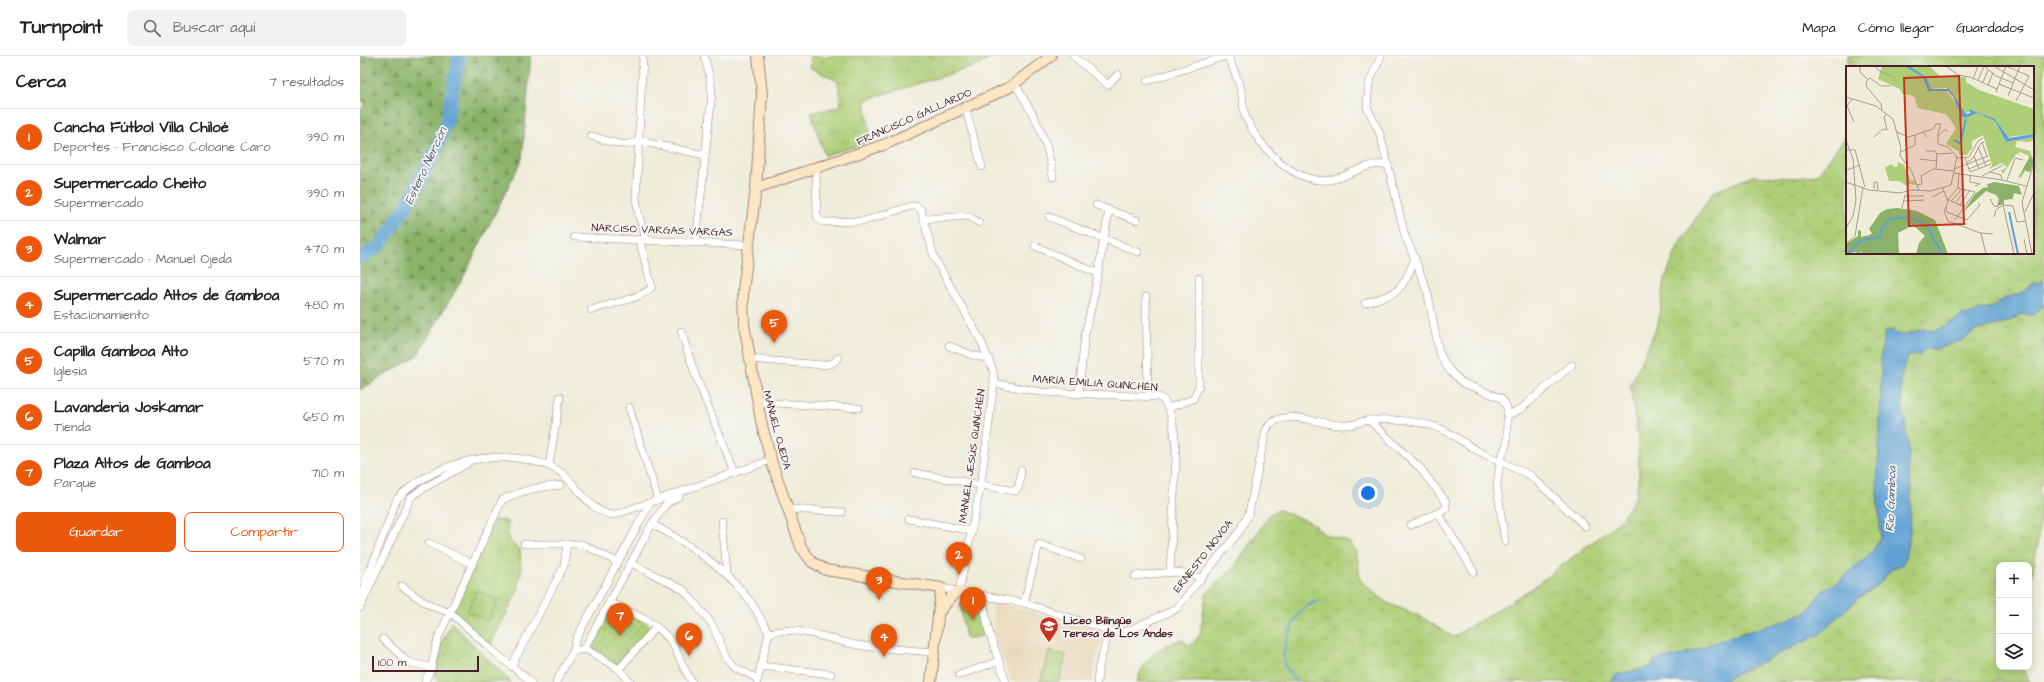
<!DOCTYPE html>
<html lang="es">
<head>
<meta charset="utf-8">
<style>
  :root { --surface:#fff; --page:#f2f2f2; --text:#202124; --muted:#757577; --line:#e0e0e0; --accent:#ea580c }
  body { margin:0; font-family:"Architects Daughter",sans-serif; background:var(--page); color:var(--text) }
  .controls { position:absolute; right:12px; bottom:12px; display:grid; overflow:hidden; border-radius:8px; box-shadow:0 2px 10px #0003 }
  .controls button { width:36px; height:36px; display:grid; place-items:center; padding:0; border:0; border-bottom:1px solid var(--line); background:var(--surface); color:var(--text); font:20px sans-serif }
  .scale { position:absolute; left:12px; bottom:10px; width:107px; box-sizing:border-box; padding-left:4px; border:2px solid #4a1f2b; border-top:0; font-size:11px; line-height:14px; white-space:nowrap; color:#4a1f2b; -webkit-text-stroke:3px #f6f6f2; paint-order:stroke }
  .you { position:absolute; left:1008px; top:437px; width:14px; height:14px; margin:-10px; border:3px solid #fff; border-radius:50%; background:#1a73e8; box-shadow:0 0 0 6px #1a73e833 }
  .badge { display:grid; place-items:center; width:26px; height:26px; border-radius:50%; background:var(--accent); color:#fff; font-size:13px; font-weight:700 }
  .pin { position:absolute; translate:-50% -33px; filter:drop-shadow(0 1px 2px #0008) }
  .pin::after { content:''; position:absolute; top:21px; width:14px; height:12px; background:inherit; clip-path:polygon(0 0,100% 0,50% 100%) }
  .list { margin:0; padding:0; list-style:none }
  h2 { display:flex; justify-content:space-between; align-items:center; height:52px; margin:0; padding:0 16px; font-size:17px }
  h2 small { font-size:13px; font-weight:400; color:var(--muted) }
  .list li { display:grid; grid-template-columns:26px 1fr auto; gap:12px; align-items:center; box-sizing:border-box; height:56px; padding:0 16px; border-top:1px solid var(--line) }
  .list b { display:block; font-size:15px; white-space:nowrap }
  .list p { margin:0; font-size:13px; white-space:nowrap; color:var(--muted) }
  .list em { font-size:13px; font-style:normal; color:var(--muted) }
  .actions { display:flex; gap:8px; padding:12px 16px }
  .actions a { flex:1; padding:9px 0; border:1px solid var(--accent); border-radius:8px; text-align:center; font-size:14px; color:var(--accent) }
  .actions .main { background:var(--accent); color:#fff }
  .icon { flex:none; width:22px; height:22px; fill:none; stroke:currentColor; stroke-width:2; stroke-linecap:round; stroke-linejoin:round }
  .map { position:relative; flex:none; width:1684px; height:626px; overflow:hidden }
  header { display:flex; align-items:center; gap:24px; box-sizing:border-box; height:56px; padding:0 20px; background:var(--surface); border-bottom:1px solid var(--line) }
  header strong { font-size:19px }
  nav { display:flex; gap:22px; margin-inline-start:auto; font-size:14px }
  .search { width:280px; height:36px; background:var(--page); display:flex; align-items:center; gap:10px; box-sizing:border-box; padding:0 14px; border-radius:8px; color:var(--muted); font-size:15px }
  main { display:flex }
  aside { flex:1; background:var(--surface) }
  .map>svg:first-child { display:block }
</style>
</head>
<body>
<header>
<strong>Turnpoint</strong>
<div class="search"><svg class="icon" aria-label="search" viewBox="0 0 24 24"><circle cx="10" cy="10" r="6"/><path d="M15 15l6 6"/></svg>Buscar aquí</div>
<nav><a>Mapa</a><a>Cómo llegar</a><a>Guardados</a></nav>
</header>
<main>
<aside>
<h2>Cerca<small>7 resultados</small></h2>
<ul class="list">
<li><span class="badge">1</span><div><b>Cancha Fútbol Villa Chiloé</b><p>Deportes · Francisco Coloane Caro</p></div><em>390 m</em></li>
<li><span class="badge">2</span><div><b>Supermercado Cheito</b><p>Supermercado</p></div><em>390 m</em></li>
<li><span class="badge">3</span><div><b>Walmar</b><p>Supermercado · Manuel Ojeda</p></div><em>470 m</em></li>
<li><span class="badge">4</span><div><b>Supermercado Altos de Gamboa</b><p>Estacionamiento</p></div><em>480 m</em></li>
<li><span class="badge">5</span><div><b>Capilla Gamboa Alto</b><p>Iglesia</p></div><em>570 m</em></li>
<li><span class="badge">6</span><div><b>Lavanderia Joskamar</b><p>Tienda</p></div><em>650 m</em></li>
<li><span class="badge">7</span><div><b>Plaza Altos de Gamboa</b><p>Parque</p></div><em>710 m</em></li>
</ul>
<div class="actions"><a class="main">Guardar</a><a>Compartir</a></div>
</aside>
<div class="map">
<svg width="1684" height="626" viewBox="0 0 1684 626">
  <defs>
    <pattern id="grass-tufts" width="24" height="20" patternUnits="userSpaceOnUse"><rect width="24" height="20" fill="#aecf78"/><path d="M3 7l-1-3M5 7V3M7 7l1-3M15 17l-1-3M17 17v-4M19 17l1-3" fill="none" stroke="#97b168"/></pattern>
    <pattern id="forest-firs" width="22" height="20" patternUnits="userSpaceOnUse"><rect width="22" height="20" fill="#8ab268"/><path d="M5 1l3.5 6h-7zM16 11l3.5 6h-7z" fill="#739056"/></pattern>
    <pattern id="park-dots" width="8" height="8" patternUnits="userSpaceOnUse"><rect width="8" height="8" fill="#aecf78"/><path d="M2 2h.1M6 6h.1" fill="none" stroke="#97b168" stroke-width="1.8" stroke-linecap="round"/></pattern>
  </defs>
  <rect width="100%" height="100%" fill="#f6f6f2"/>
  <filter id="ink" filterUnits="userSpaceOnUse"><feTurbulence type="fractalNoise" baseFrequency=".025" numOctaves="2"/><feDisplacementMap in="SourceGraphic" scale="8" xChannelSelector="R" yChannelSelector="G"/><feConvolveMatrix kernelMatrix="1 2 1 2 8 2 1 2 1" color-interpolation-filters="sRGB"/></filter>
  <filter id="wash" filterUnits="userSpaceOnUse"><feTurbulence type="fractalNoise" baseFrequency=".012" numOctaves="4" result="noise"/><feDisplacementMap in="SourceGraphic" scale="16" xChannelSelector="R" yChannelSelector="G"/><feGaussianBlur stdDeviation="0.9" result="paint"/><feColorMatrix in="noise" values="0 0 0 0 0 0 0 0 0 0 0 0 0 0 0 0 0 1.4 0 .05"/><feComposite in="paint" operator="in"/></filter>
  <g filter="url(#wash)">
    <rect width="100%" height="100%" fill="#efecd8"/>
    <polygon fill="#ead8ba" points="637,546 743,577 733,616 733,626 651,626 635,581 632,548"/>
    <g fill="url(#grass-tufts)" stroke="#7c7752">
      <polygon points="450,0 633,0 619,9 505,44 511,85 465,100 451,57 481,50 478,25 451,12"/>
      <path d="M1488,0h196v223l-3,4 -6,-1 -12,10 -24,9 -3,5 -17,4 -6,4 -10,1 -27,16 -13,-2 -18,6 -10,-1 -14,18 1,42 -5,99 4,42 -7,15 -36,32 -16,9 -14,20 -27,11 -51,15 -51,19 -24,4 -4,7 -35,8 -6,7h-473c7,-26 21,-33 44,-43l9,7 10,-11 6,-41 28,-27 36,-53 9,-4 31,12 14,12 25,8 8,11 3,27 27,23 33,13 33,21 78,-48 89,-68 16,-25 3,-23 -1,-37 -8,-50 28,-62 7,-45 14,-35 34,-52 40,-16 43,2 21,-3 30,-40v118h186v-186h-185z"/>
      <path d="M1684,249v172l-5,11c5,27 -4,72 -10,102v-25h-30v102h23l8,15h-310l100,-48 36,-34 24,-17 11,-14 19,-36 1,-45 -3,-19 1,-18 -8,-57v-17l7,-21 12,-1 6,-6h11l28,-10 8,-7 34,-10 15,-8 11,1z"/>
      <polygon points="134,464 147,465 149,485 160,494 161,517 158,534 130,590 92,555"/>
    </g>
    <polygon fill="url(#forest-firs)" stroke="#6a684a" points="0,0 171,0 162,103 105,218 57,300 0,334 0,55 5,48 0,42"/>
    <g fill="url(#park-dots)" stroke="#7c7752">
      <polygon points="117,534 138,544 128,565 107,555"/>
      <polygon points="252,549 280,563 292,572 258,609 230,591"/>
      <polygon points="92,567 151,626 80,626 75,621 81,588"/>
    </g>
    <g fill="#aecf78" stroke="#7c7752">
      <polygon points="621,545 626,579 606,583 600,548"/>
      <polygon points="689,595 706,599 699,626 680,626"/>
    </g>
    <polygon fill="#5fa1d3" stroke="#54607f" points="1684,223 1684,249 1673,259 1662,258 1647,266 1613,276 1605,283 1577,293 1566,293 1560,299 1548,300 1541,321 1541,338 1549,395 1548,413 1551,432 1550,477 1544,508 1531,513 1520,527 1496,544 1460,578 1360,626 1250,626 1256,619 1290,611 1295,604 1319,600 1370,581 1421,566 1448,555 1462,535 1478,526 1514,494 1521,479 1517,437 1521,338 1521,296 1525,275 1533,274 1535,278 1545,279 1563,273 1576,275 1603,259 1613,258 1619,254 1636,250 1639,245 1663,236 1675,226 1681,227"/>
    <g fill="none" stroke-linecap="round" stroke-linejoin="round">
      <path stroke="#5fa1d3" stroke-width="2" d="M937,626c-5,-5 -14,-16 -14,-24 1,-15 10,-41 23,-51 4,-3 9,-5 14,-7"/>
      <polyline stroke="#5fa1d3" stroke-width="13" points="0,202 19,190 47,150 77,91 87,65 99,0"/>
    </g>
  </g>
  <g filter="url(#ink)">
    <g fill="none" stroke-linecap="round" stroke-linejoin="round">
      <defs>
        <g id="street">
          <polyline points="283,0 276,143 279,160 286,183"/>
          <polyline points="713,0 748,29 758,18"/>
          <path d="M868,0c4,11 10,23 13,34 3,10 1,22 6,30 14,29 48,64 82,60 21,-3 37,-19 59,-15l17,71 10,23c-15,34 -14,33 -50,44"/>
          <polyline points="1021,0 1009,27 1007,51 1020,78 1028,109"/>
          <polyline points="787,25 866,0"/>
          <path d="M655,28c19,31 33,55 38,93"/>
          <polyline points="605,51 622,111"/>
          <path d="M231,80c16,4 33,13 48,5l66,14"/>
          <polyline points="456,112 457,160 459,164 463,166 504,165 551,150 557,150 561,154 574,201 621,285 633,314 634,327 621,428 599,535"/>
          <polyline points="736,149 776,164"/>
          <polyline points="689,161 778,196"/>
          <polyline points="563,163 609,160 619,167"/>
          <polyline points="214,181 388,189"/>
          <polyline points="336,186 352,37 350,22 344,0"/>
          <polyline points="675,190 737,217"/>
          <polyline points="786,241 788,341"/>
          <path d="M231,254c14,-5 53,-12 61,-23l-13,-48"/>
          <polyline points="321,275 335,318 375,417"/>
          <polyline points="589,290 612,299 629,303"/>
          <polyline points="389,303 464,309 473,307 478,302"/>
          <path d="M634,327l48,9 117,5c14,7 17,45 17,60l-6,116"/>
          <polyline points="719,336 725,278 734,240 749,154"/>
          <polyline points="397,346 499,352"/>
          <polyline points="269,351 298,444"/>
          <polyline points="808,352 833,343 839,330 839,222"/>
          <polyline points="1148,359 1161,353 1212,309"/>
          <polyline points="1009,364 1060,412 1086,446 1086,452 1084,454 1051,469"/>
          <polyline points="189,410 200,341"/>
          <polyline points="555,417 655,435 659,431 661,414"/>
          <polyline points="428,453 482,456"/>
          <polyline points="1078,457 1114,516"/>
          <polyline points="549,463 612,475"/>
          <polyline points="362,465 367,518"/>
          <path d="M292,468c37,20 72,43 98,77 7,10 13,22 19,32"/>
          <polyline points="1145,486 1137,430 1140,405 1171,420 1225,470"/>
          <polyline points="69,487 112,508"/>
          <polyline points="164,488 222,488 257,506"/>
          <polyline points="271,507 324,534 352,568 366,600 375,611 398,623"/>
          <path d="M775,520c19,-2 50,-9 66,3"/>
          <path d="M42,530c16,12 28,22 48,26"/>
          <path d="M581,532l83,15 93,30 10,-2 49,-22 63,-77 10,-19 17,-83c14,-27 58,-2 80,-5 8,0 15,-4 24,-5 20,-1 43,0 63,6 18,5 31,18 47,26 7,4 14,6 20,9l7,-18v-36l-6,-9 -38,-15 -11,-10 -7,-9 -6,-12 -11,-58 -13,-35"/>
          <polyline points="622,539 629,576 646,626"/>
          <path d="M0,541l37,-98c34,-34 88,-49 136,-38 10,2 21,6 30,13 16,14 29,40 51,41l157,-55"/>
          <path d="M250,546c21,11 48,20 62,41 7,13 12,27 20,39"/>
          <polyline points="664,547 679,488 721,503"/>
          <polyline points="0,552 51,441 62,433 107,408"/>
          <polyline points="90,556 132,594 171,626"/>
          <path d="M409,577c30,-9 64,9 94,13 23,3 48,4 71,6"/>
          <polyline points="23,583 48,606 71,612"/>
          <polyline points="224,593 292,468 306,448 319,440"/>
          <polyline points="213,595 224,593 229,595 259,613 270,626"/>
          <polyline points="152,609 204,510 207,488"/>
          <polyline points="401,610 471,618"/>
          <polyline points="259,613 296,571"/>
          <polyline points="599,619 639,605"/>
          <path d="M65,626l6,-14 7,-30 64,-138c19,-10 37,-13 59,-15"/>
          <polyline points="196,626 213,595 216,583 290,447"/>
          <polyline points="397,626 409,577"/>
          <polyline points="737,626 739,610 749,575"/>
        </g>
        <g id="secondary">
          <polyline points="398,0 402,38 396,132 383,235 384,268 401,365 411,404 441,491 452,506 466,514 581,532 571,626"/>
          <polyline points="396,132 526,88 650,31 691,0"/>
          <polyline points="579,556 591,541 599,535"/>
        </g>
      </defs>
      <use href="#street" stroke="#9c8682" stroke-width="8"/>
      <use href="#secondary" stroke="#9c8682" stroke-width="12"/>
      <use href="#street" stroke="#fff" stroke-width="7"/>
      <use href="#secondary" stroke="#fce6c4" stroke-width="10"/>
    </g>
  </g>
  <defs>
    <symbol id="school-pin" viewBox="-11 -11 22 30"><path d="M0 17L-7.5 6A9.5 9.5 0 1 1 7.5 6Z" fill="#c8321e" stroke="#f6f6f2"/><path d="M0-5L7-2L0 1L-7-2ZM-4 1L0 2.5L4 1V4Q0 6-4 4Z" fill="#fff"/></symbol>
  </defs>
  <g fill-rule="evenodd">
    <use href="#school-pin" x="678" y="559" width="22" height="30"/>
  </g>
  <g text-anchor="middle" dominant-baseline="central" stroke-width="3.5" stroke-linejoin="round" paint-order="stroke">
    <g font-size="11" fill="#4a1f2b" stroke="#f6f6f2">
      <text transform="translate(554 61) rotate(-24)">FRANCISCO GALLARDO</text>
      <text transform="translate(302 174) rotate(2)">NARCISO VARGAS VARGAS</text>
      <text transform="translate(735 327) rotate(4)">MARÍA EMILIA QUINCHÉN</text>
      <text transform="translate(417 374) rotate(75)">MANUEL OJEDA</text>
      <text transform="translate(612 400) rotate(-82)">MANUEL JESÚS QUINCHÉN</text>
      <text transform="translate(843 500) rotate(-52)">ERNESTO NOVOA</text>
    </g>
    <g font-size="11" font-weight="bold" fill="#4a1f2b" stroke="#f6f6f2" text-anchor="start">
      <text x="703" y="564">Liceo Bilingüe<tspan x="703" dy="13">Teresa de Los Andes</tspan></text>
    </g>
    <g font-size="12" font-style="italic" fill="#52536e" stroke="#f6f6f2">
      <text transform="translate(66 110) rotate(-65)">Estero Nercón</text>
      <text transform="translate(1531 443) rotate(-88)">Río Gamboa</text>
    </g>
  </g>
  <g transform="translate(1486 10)">
    <rect width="188" height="188" fill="#efecd8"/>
    <path d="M36,0h22l11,5 9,6 4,13 19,1 19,27 11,-5 18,8 11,21 28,-5v3l-5,2 -12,-1 -2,6 15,4 4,11 -4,10 -5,-1 -4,7 -3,-1 12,-20 -9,-5 -5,2 -13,20 -2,-3 6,-4 -5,-4 -13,6 3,-4 -9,-30 -11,6v7l-5,7h-7l-2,-4 -12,-7 10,-16 -10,-14 -25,-5 -4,-2 -2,-9 -4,-3 -9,-1 -2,-5 -22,-10zM63,0h20l12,11h25v5l13,8 55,19v25l-26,3 -13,-18 -23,-9 -7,4 -15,-23 -4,-3 -16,1 -4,-11zM52,96l6,3 7,16 4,-1 1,5 -6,-1 -3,2 -8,-5h-10l-4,-13 6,-4 3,3 3,-1v2z" fill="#aecf78"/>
    <path d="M184,90l4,5 -4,11 -5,-2 -4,3zM148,116l25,4 3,9 -8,-2 -2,8v-2l-8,1v4l-7,2 2,-7 -3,-4 -10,-4 -23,21 12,-18 8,-6 6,-1 -3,-2zM52,142l19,3 18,9 13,34h-32l3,-11 6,-7 -12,-11 -15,8 1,21h-36l-2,-3 -1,3 -5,-2 -9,2v-10l12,-8v-6l3,1v6l9,-2 2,-2 -3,-4 11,-16 7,-4z" fill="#8ab268"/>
    <path d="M58,0h5l17,11 5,12h18l17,25 4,-1 -1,-4 26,10 14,19 25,-4v3l-28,5 -11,-21 -18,-8 -11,5 -4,-1 -9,-20 -5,-6h-20l-5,-14z" fill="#5fa1d3"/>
    <path fill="none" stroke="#5fa1d3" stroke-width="2" d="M108,74l5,3 2,-2 5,-22M163,146l9,42M2,188l12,-13 20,-4 1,-7 9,-11 18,-2 17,6 17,31"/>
    <path fill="none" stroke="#ad9a93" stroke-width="1" d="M14,0v6l7,7M29,0l3,4 17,8M100,0l12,9 12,2 27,12M138,0l12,10 17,7M148,0l40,24M160,0l23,10M127,13l5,-13M132,14l6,-14M137,16l5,-12M153,18l35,14M142,19l5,-12M150,26l10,-26M162,30l12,-30M0,31l30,9 17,13 8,29 -1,8 11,14 8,20M6,33l-5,7 7,16M170,35l13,-25M36,44l-1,-6 -15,-18 1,-6 3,-2 11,8h10M51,66l11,5 7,-2M92,70l7,-7 2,3M28,71l9,-8 4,1 -3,-13 3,-3M0,74l7,19 3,41 -3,16 -7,12M136,76l5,15M132,81l8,19M0,84h9l10,37M80,85h9l2,3M55,86l14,-7v-10l8,-3 4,5M128,90l5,13M111,92l12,-1 9,-16 5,-3M119,92l5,14 21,-8M74,93l16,2M120,97l7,-5 8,-15 3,-1M90,103l1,-15 15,-1M108,103l34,-13M123,103l21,-9M1,104l13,-5M108,107l48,7 -1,-5 -11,-3M124,109v7l10,2 -5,2M136,110l21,-11M156,114l24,6M161,114l8,-22 8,2M0,116l23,8 31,3 11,-3 20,1 20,-6 6,-28 -9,-10 -10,-3v-11l3,-9h-5l-3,5 -10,3M71,119l5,-1 -1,-8 12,-7 21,2M97,122l5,14 -4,9 4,10 32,12 13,1M112,122l1,-15M28,123v-7h3l1,8M59,130h19M86,131l12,-6M103,132l9,-10M101,133l17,8M144,133l4,7 5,1M106,134l10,-11M58,135l20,-1M110,136l10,-13M114,139l10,-15M157,139l10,1 4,16 9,-1M100,141l1,5 20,8 13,-15 -2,-2M56,142l3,-13M179,146l9,-19M148,151l2,-7 7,-5 11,49M109,154l20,-28 -17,-4M135,167l5,21M178,173l3,15M0,178l9,-8 8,-49M186,188l-10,-52 12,-39"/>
    <path fill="#c8321e" fill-opacity="0.15" stroke="#c8321e" stroke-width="2" d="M113,10l5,148 -55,2 -5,-148z"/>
    <rect width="188" height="188" fill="none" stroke="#4a1f2b" stroke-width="2"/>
  </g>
</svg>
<div class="controls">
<button>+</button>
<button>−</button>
<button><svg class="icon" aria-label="layers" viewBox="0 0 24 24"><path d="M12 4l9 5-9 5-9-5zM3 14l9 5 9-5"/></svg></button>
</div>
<div class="scale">100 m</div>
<div class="you"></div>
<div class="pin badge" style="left:613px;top:564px">1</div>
<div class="pin badge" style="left:599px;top:519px">2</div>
<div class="pin badge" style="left:519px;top:544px">3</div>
<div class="pin badge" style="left:524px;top:601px">4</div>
<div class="pin badge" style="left:414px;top:287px">5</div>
<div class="pin badge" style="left:329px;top:600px">6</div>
<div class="pin badge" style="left:260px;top:580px">7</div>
</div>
</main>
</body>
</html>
